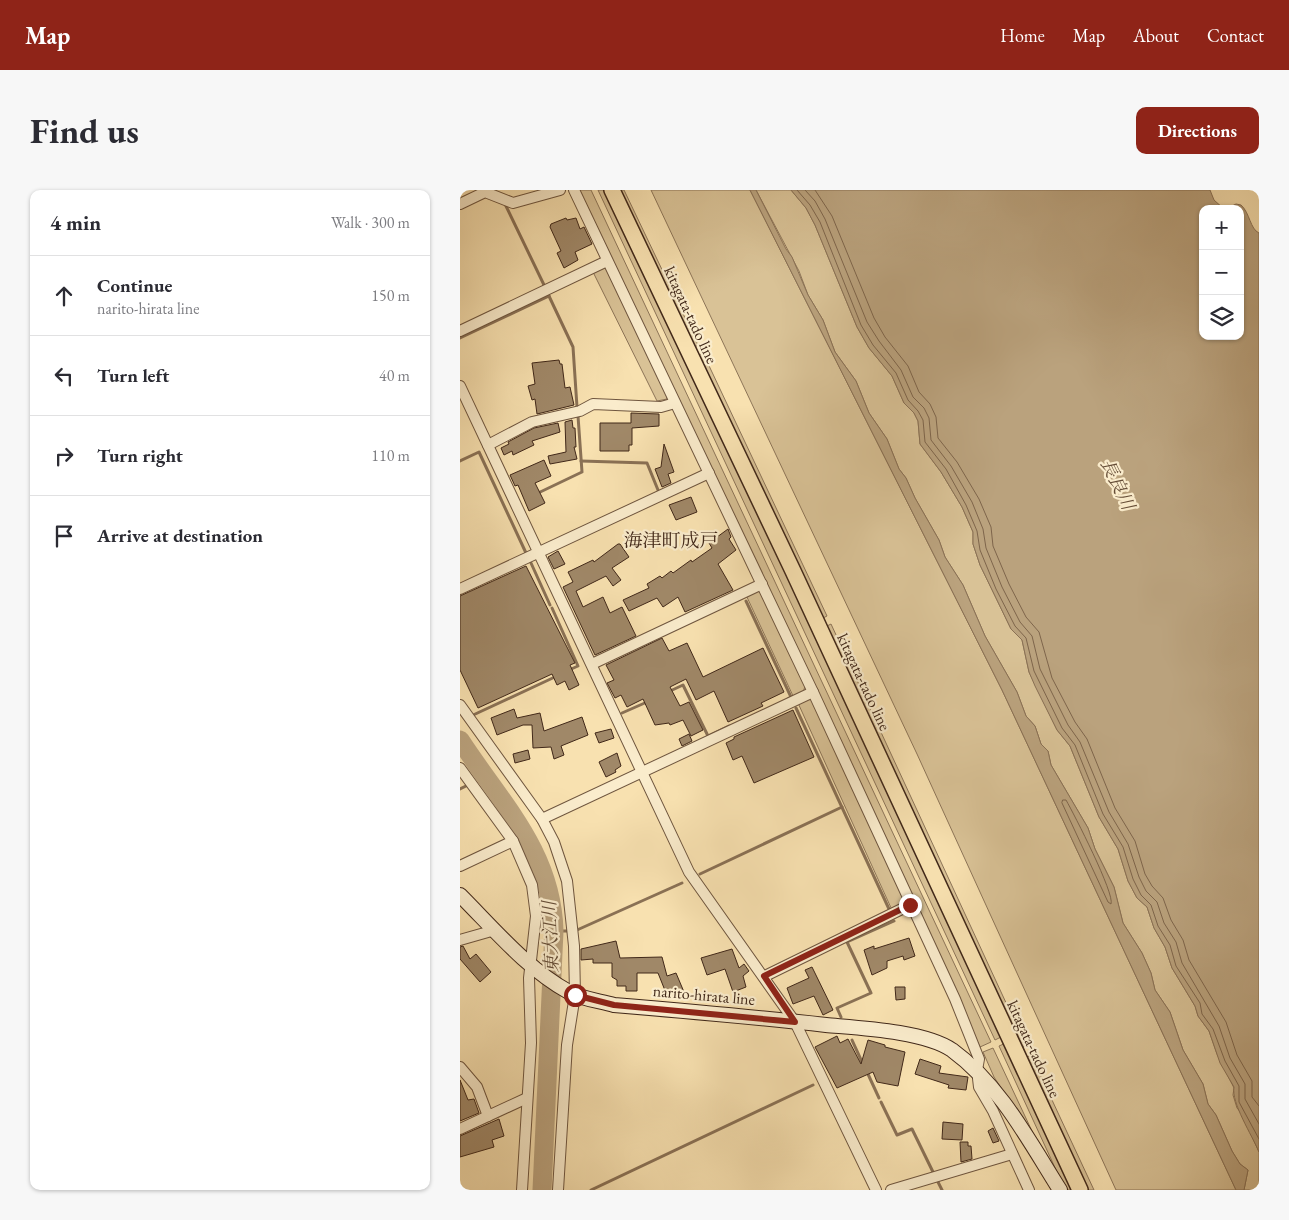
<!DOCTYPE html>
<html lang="en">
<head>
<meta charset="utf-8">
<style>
  :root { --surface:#fff; --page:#f7f7f7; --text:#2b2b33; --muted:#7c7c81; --line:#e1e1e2; --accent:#8f2418 }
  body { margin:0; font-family:"EB Garamond","Noto Serif JP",serif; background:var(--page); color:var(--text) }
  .controls { position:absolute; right:15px; top:15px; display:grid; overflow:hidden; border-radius:10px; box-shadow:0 1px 4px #0004 }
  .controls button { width:45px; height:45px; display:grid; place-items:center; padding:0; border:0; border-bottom:1px solid var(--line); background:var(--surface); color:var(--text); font:25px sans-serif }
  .stop { position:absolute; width:15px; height:15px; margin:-11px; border:4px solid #8f2418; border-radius:50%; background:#fff }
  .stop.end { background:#8f2418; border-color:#fff; box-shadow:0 1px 5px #0008 }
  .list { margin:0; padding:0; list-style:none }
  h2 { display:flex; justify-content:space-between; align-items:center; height:65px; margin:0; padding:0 20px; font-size:21px }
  h2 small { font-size:16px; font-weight:400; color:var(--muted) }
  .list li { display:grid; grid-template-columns:32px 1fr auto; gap:15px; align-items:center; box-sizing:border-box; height:80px; padding:0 20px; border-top:1px solid var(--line) }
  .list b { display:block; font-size:19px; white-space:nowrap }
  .list p { margin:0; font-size:16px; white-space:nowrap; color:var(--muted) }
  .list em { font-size:16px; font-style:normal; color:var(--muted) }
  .icon { flex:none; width:28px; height:28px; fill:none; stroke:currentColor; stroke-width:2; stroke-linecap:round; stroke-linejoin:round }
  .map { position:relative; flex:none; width:799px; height:1000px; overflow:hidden; border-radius:10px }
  header { display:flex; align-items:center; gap:30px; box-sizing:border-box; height:70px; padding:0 25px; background:var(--accent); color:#fff }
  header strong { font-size:24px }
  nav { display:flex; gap:28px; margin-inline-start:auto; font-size:18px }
  .intro { display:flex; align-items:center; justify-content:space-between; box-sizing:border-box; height:120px; padding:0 30px }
  h1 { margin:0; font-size:35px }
  .button { padding:12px 22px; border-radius:10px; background:var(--accent); color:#fff; font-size:18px; font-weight:700 }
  main { display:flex; gap:30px; padding:0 30px }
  aside { flex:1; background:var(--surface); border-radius:10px; box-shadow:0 1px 4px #0004 }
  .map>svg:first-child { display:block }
</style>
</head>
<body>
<header>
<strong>Map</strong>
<nav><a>Home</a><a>Map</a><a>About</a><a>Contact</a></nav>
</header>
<div class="intro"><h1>Find us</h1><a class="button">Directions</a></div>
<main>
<aside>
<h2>4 min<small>Walk · 300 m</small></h2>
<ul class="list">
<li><svg class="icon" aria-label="ahead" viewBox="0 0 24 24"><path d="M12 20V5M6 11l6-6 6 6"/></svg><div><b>Continue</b><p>narito-hirata line</p></div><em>150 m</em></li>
<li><svg class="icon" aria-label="left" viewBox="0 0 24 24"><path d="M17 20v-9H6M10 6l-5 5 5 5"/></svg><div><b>Turn left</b></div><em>40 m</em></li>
<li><svg class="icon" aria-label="right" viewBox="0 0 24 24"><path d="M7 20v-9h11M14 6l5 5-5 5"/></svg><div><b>Turn right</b></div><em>110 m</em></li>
<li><svg class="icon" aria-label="arrive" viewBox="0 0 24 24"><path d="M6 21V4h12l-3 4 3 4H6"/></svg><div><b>Arrive at destination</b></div></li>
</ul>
</aside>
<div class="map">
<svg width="799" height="1000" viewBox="0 0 799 1000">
  <rect width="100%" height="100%" fill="#f8e1b0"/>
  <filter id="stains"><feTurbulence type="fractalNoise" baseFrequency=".004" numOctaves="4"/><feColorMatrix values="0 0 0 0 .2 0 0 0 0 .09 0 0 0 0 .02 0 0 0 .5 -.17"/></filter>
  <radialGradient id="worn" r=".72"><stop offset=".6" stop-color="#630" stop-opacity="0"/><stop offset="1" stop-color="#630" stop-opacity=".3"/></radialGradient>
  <g fill="#d9c296" stroke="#8d7558">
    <polygon points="118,0 131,0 531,852 520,857 306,393"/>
    <polygon points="138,0 145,0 543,846 535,850"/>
    <polygon points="158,0 164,0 238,155 233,158"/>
    <polygon points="191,0 290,0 542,500 776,1000 656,1000 457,564"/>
    <polygon points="296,0 331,0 346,18 355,35 397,137 409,158 432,186 444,213 454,223 458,231 460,254 481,282 502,317 513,342 513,354 520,375 551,439 562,450 569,482 584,513 597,540 610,556 639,627 658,659 668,691 677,708 687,717 694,738 705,757 712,778 735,816 738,826 749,841 757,864 774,898 773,905 777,918 782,924 799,962 799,1000 784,1000 788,980 780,974 772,961 756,925 748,914 743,894 723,860 710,822 695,800 691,783 682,763 663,733 654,697 635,659 628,638 591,575 588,561 581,554 575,536 566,526 557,502 525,446 503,395 485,367 479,350 455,308 446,288 439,279 427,249 409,223 396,191 375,162 363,130 348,105 339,81"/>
    <polygon points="143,77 148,79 207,205 207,209 197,211 133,82"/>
    <polygon points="243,163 367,426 361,429 237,166"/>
    <polygon points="297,401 300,402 345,496 343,503 334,508 286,405"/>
    <polygon points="371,434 566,856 561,858 365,437"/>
    <polygon points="347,509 353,510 443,708 441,716 432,720 338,513"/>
    <polygon points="546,853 614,1000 608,1000 597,982 539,856"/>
    <polygon points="533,858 579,956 534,887 523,862"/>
    <polygon points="571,865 634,1000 627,1000 565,868"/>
  </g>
  <g fill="#baa27d" stroke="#8a7155">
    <polygon points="290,0 296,0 326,59 332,67 348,105 363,130 375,162 396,191 409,223 427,249 439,279 446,288 455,308 479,350 485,367 503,395 525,446 557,502 566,526 575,536 581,554 588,561 591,575 628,638 635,659 654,697 663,733 682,763 691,783 695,800 710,822 723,860 743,894 748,914 756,925 772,961 780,974 788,980 784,1000 776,1000 542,500"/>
    <path d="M331,0h419l4,10 10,9h-21v127h37v-127h-14l10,-5 5,1c9,8 9,24 18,28v919c-7,-17 -28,-49 -25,-65l-14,-24 -11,-32 -11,-15 -3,-10 -23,-38 -7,-21 -11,-19 -7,-21 -10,-9 -9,-17 -10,-32 -19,-32 -29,-71 -13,-16 -22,-44 -6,-14 -7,-32 -11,-11 -31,-64 -7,-21v-12l-11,-25 -21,-35 -21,-28 -2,-23 -4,-8 -10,-10 -12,-27 -23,-28 -12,-21 -42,-102 -9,-17z"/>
  </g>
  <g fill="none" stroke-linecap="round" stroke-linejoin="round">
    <g stroke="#7e654b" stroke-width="1">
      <polyline points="337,0 350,15 360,32 401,135 413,155 436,183 448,210 458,221 463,230 465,252 486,279 506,315 517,341 520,360 536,399 555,436 566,448 574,481 602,538 615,555 643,624 663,657 673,689 681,705 691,715 698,736 710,755 716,776 740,813 742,824 753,839 765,871 779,896 779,912 799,949"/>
      <polyline points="345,0 355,11 365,29 407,132 419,151 441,180 453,207 464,218 469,228 471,250 491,276 512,312 523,339 526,358 542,397 560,432 572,446 580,479 608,535 620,552 649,622 668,654 679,687 686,701 697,712 704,733 716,752 722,773 759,836 770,868 785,894 785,909 799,934"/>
      <polyline points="355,0 372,26 414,128 425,147 448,176 459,202 470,214 476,227 478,248 497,272 519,309 531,337 533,356 549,394 566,427 579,442 592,488 615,532 627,549 655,618 675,651 685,684 692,696 703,708 711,730 723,750 729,770 766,832 777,865 792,891 792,907 799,916"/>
      <path d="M603,610h3c8,14 49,94 45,104l-3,-2 -46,-99z"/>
    </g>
    <g stroke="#8a7155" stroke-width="3">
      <polyline points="45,14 85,97"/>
      <polyline points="88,104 113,157 117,217"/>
      <polyline points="0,148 89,106"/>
      <polyline points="0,271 19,262 66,363"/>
      <polyline points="121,271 187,273 198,300"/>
      <polyline points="76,304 122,282 118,226"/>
      <polyline points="71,373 90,415"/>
      <polyline points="286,411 331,507 328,509"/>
      <polyline points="92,418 118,476 109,480"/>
      <polyline points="208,502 223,495 248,546 269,536"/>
      <polyline points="336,518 429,719"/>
      <polyline points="162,523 187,512"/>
      <polyline points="11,526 97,486"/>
      <polyline points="0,599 6,596"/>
      <polyline points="240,684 382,617"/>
      <polyline points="117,740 222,693"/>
      <polyline points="94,741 108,741"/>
      <polyline points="381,827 377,818 411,803 387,752 434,731"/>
      <polyline points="392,850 403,874"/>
      <polyline points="407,882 419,908"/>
      <polyline points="421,912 437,945 452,939 473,982"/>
      <polyline points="478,992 482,1000"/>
      <polyline points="131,1000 353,895"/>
    </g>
    <path stroke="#baa27d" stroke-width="19" d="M0,550c41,63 92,112 94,191l-12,259"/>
  </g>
  <g fill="#a08868" stroke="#412819">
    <polygon points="106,28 107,30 116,28 120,39 124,37 132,54 115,62 118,70 104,78 97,63 101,61 90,37 91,34"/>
    <polygon points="99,170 100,174 102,174 105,198 110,197 114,215 77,224 75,209 72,210 68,196 75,194 72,173"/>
    <polygon points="171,223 199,224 199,236 172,238 172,255 169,255 169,261 140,261 140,233 171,233"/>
    <polygon points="112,230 113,238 115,238 116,257 114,257 117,269 90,274 88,266 106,262 105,232"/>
    <polygon points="98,233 100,242 72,251 74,255 53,265 52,261 44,265 41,258 49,254 48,252 74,238"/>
    <polygon points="204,254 214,282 208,284 211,293 202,297 195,279 201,277"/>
    <polygon points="84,270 91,286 75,293 85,313 69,321 58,295 55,296 50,285"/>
    <polygon points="231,307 237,322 216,330 209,315"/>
    <polygon points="268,339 271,347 269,349 276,360 258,374 273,400 225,422 218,407 203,417 197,408 169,421 163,410 189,398 187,394 200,386 202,388 211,381 213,383 231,370 232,372 252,358 249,353"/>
    <polygon points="158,354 160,354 169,367 152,378 161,390 153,396 146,386 116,401 123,417 143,407 150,423 162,417 176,446 135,465 103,397 113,392 108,382 133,370 134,372"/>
    <polygon points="98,361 105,374 94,379 88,367"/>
    <polygon points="66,376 115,473 110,475 119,495 109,500 105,491 97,495 92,484 18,518 0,480 0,406"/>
    <polygon points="202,448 209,461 227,453 243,487 303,458 324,502 301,513 303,516 268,532 254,501 236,510 226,489 210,497 220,516 229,512 243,540 231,546 223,530 210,535 209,533 195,535 183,509 167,517 161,505 155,508 147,493 154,490 146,475"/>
    <polygon points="54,519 57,528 80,523 84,541 122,527 128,545 101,556 104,565 94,569 91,557 73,558 72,535 63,535 37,545 31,528"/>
    <polygon points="333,520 354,567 294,593 282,566 273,570 266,553 274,549 274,547"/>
    <polygon points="151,539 154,548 139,553 135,543"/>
    <polygon points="229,544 232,551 222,556 219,549"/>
    <polygon points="68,560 70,569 55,573 53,564"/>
    <polygon points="157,563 161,576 155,580 156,582 146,587 139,572"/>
    <polygon points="449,748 455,766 444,770 443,766 427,771 427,778 412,785 404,760 414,756 414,759"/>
    <polygon points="156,751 160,768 202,767 207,786 216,783 224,802 208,808 198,783 177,783 177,801 166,801 166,796 157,796 157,790 152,787 152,773 133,773 133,769 121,770 121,759"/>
    <polygon points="3,756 10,769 16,764 31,782 20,792 0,769 0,757"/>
    <polygon points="272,759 279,778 284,774 289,781 283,786 286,797 273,802 265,779 247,785 241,768"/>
    <polygon points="352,777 373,820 363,825 354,806 333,814 327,798 349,788 345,780"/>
    <polygon points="435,797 445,797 445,809 436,810"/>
    <polygon points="377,846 380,853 388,849 401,874 408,850 425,855 425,857 445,862 438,896 417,892 413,882 377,898 355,857"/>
    <polygon points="460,869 481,876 479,883 508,887 506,900 488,898 489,895 455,884"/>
    <polygon points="0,890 8,910 14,909 19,923 0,931"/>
    <polygon points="39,929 44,946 32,950 34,957 0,967 0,946"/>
    <polygon points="483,932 503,934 502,950 482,949"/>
    <polygon points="533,938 539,951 533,953 528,941"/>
    <polygon points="500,952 508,952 508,956 511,956 512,969 501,972"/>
  </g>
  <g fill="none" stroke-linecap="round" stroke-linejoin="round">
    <defs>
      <g id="street">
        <polyline points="114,0 353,502 495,809 519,869 517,880 519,897 533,921 569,1000"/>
        <polyline points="0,14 25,2 53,13 100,0"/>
        <polyline points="0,141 147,71"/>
        <polyline points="0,196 229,682 335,832 416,1000"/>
        <polyline points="28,255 72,232 120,221 133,214 201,217 215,213"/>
        <polyline points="0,399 249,283"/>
        <polyline points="132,474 302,394"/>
        <polyline points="0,515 82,629 94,652 107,691 114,756 115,805 107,855 98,1000"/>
        <polyline points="0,578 53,651 0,676"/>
        <polyline points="82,629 353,502"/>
        <polyline points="53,651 72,695 76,726 69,788 71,853 62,1000"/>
        <polyline points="0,750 35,740"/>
        <polyline points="305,786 450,715"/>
        <polyline points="0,877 17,897 28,926"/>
        <polyline points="0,939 67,908"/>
        <polyline points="431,1000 552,964"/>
      </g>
      <path id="secondary" d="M0,705c34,34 67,74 109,97 13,7 31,9 45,13 71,6 141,12 212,20 33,3 98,6 126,25 48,35 77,91 108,140"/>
      <polyline id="primary" points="152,0 333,381 620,1000"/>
    </defs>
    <use href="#street" stroke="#6f563f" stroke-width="12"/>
    <use href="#secondary" stroke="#412819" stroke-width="16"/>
    <use href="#primary" stroke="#412819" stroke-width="18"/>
    <use href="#street" stroke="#faeccc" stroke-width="10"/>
    <use href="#secondary" stroke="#faeccc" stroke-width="14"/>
    <use href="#primary" stroke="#f8e1b0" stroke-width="15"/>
  </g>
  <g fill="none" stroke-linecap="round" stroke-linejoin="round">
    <polyline stroke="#8f2418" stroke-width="6" points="115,805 154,815 335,832 304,786 450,715"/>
  </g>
  <g text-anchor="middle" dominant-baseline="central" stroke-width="4.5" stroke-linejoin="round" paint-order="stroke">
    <g font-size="16" fill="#412819" stroke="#faeccc">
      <text transform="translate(231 125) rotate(65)">kitagata-tado line</text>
      <text transform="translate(404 492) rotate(65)">kitagata-tado line</text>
      <text transform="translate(244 805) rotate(5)">narito-hirata line</text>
      <text transform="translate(574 859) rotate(65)">kitagata-tado line</text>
    </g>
    <g font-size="18" font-style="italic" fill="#654d37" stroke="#faeccc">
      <text transform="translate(658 294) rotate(64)">長良川</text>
      <text transform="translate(90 747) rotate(-92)">東大江川</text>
    </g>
    <g font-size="19" fill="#412819" stroke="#faeccc">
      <text x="211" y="350">海津町成戸</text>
    </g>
  </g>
  <rect width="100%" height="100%" filter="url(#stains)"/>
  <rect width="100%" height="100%" fill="url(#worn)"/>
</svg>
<div class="controls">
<button>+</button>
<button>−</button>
<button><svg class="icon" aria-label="layers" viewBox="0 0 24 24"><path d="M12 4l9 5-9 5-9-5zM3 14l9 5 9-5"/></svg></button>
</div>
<div class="stop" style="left:115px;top:805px"></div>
<div class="stop end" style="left:450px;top:715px"></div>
</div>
</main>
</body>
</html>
